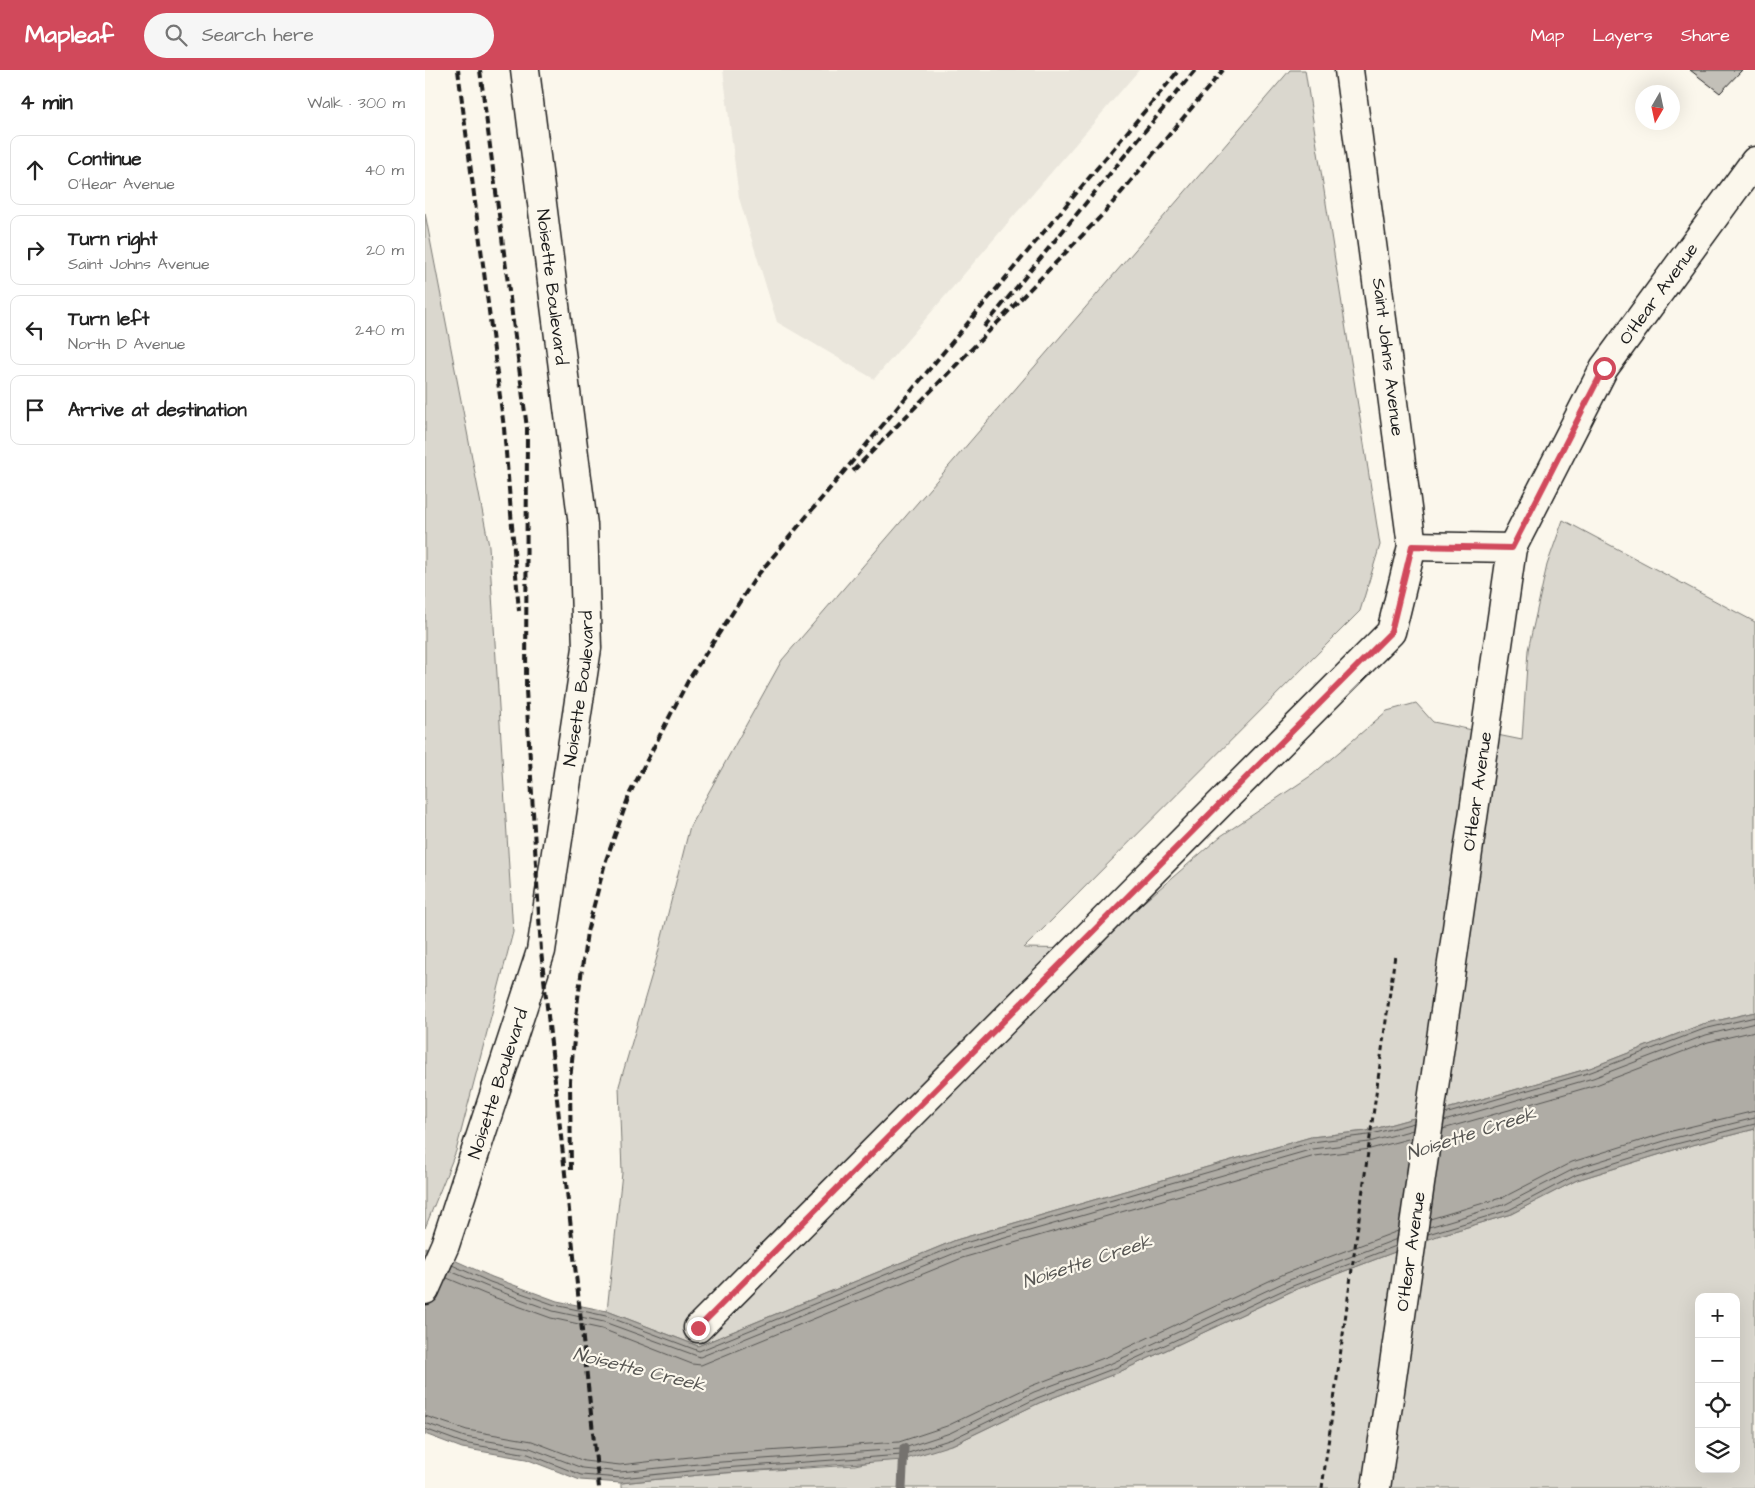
<!DOCTYPE html>
<html lang="en">
<head>
<meta charset="utf-8">
<style>
  :root { --surface:#fff; --page:#f6f6f6; --text:#222; --muted:#767676; --line:#e0e0e0; --accent:#d1495b }
  body { margin:0; font-family:"Architects Daughter",sans-serif; background:var(--page); color:var(--text) }
  .controls { position:absolute; right:15px; bottom:15px; display:grid; overflow:hidden; border-radius:10px; box-shadow:0 5px 20px #0002 }
  .controls button { width:45px; height:45px; display:grid; place-items:center; padding:0; border:0; border-bottom:1px solid var(--line); background:var(--surface); color:var(--text); font:25px sans-serif }
  .compass { position:absolute; left:1210px; top:15px; width:45px; height:45px; border-radius:50%; background:var(--surface); box-shadow:0 5px 20px #0002; rotate:189deg }
  .stop { position:absolute; width:15px; height:15px; margin:-11px; border:4px solid #d1495b; border-radius:50%; background:#fff }
  .stop.end { background:#d1495b; border-color:#fff; box-shadow:0 1px 5px #0008 }
  .list { margin:0; padding:0; list-style:none }
  h2 { display:flex; justify-content:space-between; align-items:center; height:65px; margin:0; padding:0 20px; font-size:21px }
  h2 small { font-size:16px; font-weight:400; color:var(--muted) }
  .list li { display:grid; grid-template-columns:32px 1fr auto; gap:15px; align-items:center; box-sizing:border-box; height:70px; margin:0 10px 10px; padding:0 10px; border:1px solid var(--line); border-radius:10px }
  .list b { display:block; font-size:19px; white-space:nowrap }
  .list p { margin:0; font-size:16px; white-space:nowrap; color:var(--muted) }
  .list em { font-size:16px; font-style:normal; color:var(--muted) }
  .icon { flex:none; width:28px; height:28px; fill:none; stroke:currentColor; stroke-width:2; stroke-linecap:round; stroke-linejoin:round }
  .map { position:relative; flex:none; width:1330px; height:1418px; overflow:hidden }
  header { display:flex; align-items:center; gap:30px; box-sizing:border-box; height:70px; padding:0 25px; background:var(--accent); color:#fff }
  header strong { font-size:24px }
  nav { display:flex; gap:28px; margin-inline-start:auto; font-size:18px }
  .search { width:350px; height:45px; background:var(--page); display:flex; align-items:center; gap:12px; box-sizing:border-box; padding:0 18px; border-radius:28px; color:var(--muted); font-size:19px }
  main { display:flex }
  aside { flex:1; background:var(--surface) }
  .map>svg:first-child { display:block }
</style>
</head>
<body>
<header>
<strong>Mapleaf</strong>
<div class="search"><svg class="icon" aria-label="search" viewBox="0 0 24 24"><circle cx="10" cy="10" r="6"/><path d="M15 15l6 6"/></svg>Search here</div>
<nav><a>Map</a><a>Layers</a><a>Share</a></nav>
</header>
<main>
<aside>
<h2>4 min<small>Walk · 300 m</small></h2>
<ul class="list">
<li><svg class="icon" aria-label="ahead" viewBox="0 0 24 24"><path d="M12 20V5M6 11l6-6 6 6"/></svg><div><b>Continue</b><p>O'Hear Avenue</p></div><em>40 m</em></li>
<li><svg class="icon" aria-label="right" viewBox="0 0 24 24"><path d="M7 20v-9h11M14 6l5 5-5 5"/></svg><div><b>Turn right</b><p>Saint Johns Avenue</p></div><em>20 m</em></li>
<li><svg class="icon" aria-label="left" viewBox="0 0 24 24"><path d="M17 20v-9H6M10 6l-5 5 5 5"/></svg><div><b>Turn left</b><p>North D Avenue</p></div><em>240 m</em></li>
<li><svg class="icon" aria-label="arrive" viewBox="0 0 24 24"><path d="M6 21V4h12l-3 4 3 4H6"/></svg><div><b>Arrive at destination</b></div></li>
</ul>
</aside>
<div class="map">
<svg width="1330" height="1418" viewBox="0 0 1330 1418">
  <rect width="100%" height="100%" fill="#fbf7ec"/>
  <filter id="ink" filterUnits="userSpaceOnUse"><feTurbulence type="fractalNoise" baseFrequency=".02" numOctaves="2"/><feDisplacementMap in="SourceGraphic" scale="10" xChannelSelector="R" yChannelSelector="G"/><feConvolveMatrix kernelMatrix="1 2 1 2 8 2 1 2 1" color-interpolation-filters="sRGB"/></filter>
  <g filter="url(#ink)">
    <polygon fill="#eae6dc" points="298,0 714,0 449,309 352,252 314,128"/>
    <g fill="#dad7ce" stroke="#7b7a75" fill-rule="evenodd">
      <polygon points="865,0 880,0 955,475 935,541 599,878 664,879 796,766 887,705 962,641 991,633 1008,652 1097,670 1103,580 1122,495 1138,450 1330,552 1330,942 1278,954 1165,998 1065,1027 942,1061 886,1067 531,1170 273,1276 182,1241 197,1103 194,1016 232,887 265,756 357,590"/>
      <polygon points="0,143 64,476 88,862 31,1081 0,1158"/>
      <path d="M1330,1059v359h-1134v-5l88,-9 146,-9 99,-21 85,-41 78,-30 175,-82 145,-55 74,-22 66,-34 100,-31zM1274,1227h37v172h-37z"/>
    </g>
    <polygon fill="#afaca5" stroke="#74726e" points="1330,942 1330,1059 1252,1079 1152,1110 1086,1144 1012,1166 867,1221 692,1303 614,1333 529,1374 478,1390 284,1404 196,1413 155,1410 101,1389 37,1378 0,1364 0,1177 67,1207 132,1231 182,1241 273,1276 531,1170 886,1067 942,1061 1065,1027 1165,998 1278,954"/>
    <g fill="none" stroke-linecap="round" stroke-linejoin="round">
      <g stroke="#575653" stroke-width="1">
        <polyline points="1020,1044 1166,1002 1279,959 1330,947"/>
        <polyline points="1019,1051 1168,1008 1281,965 1330,953"/>
        <polyline points="1018,1059 1171,1015 1283,972 1330,961"/>
        <polyline points="1005,1149 1079,1127 1147,1092 1247,1061 1330,1041"/>
        <polyline points="1004,1157 1081,1134 1149,1099 1249,1068 1330,1048"/>
        <polyline points="1003,1164 1084,1140 1151,1105 1251,1074 1330,1054"/>
        <polyline points="27,1195 65,1212 130,1235 181,1246 274,1281 533,1175 887,1072 943,1065 989,1053"/>
        <polyline points="25,1201 63,1217 128,1241 179,1252 275,1287 535,1181 888,1079 944,1072 988,1060"/>
        <polyline points="22,1208 60,1224 126,1248 177,1259 267,1294 276,1295 537,1188 890,1086 945,1079 987,1068"/>
        <polyline points="0,1346 42,1360 107,1371 159,1391 195,1395 283,1385 474,1372 522,1356 606,1316 684,1286 859,1204 973,1161"/>
        <polyline points="0,1353 40,1367 105,1378 157,1398 195,1402 283,1393 476,1379 525,1363 609,1322 687,1293 862,1211 972,1169"/>
        <polyline points="0,1359 38,1373 103,1384 156,1405 196,1408 284,1399 477,1385 527,1369 612,1328 690,1298 865,1217 971,1176"/>
      </g>
      <polyline stroke="#74726e" stroke-width="9" points="477,1418 479,1378"/>
    </g>
    <polygon fill="#c3c0b8" stroke="#1c1c1c" points="1265,0 1317,0 1295,23"/>
    <g fill="none" stroke-linecap="round" stroke-linejoin="round">
      <defs>
        <g id="minor">
          <polyline points="987,476 1087,478"/>
          <polyline points="273,1258 966,562 987,476 924,0"/>
          <path id="s1" d="M951,1418l136,-940 92,-180 151,-207"/>
        </g>
        <g id="tertiary">
          <path id="s2" d="M0,1220l20,-45 96,-294 46,-303 -4,-123 -58,-455"/>
        </g>
      </defs>
      <use href="#minor" stroke="#1c1c1c" stroke-width="31"/>
      <use href="#tertiary" stroke="#1c1c1c" stroke-width="31"/>
      <polyline stroke="#1c1c1c" stroke-width="3" stroke-dasharray="5 4" stroke-linecap="butt" points="897,1418 970,885"/>
      <use href="#minor" stroke="#fbf7ec" stroke-width="28"/>
      <use href="#tertiary" stroke="#fbf7ec" stroke-width="28"/>
      <g stroke="#1c1c1c" stroke-width="4" stroke-dasharray="8 4" stroke-linecap="butt">
        <polyline points="33,0 79,358 94,541"/>
        <polyline points="55,0 102,358 101,620 116,881 174,1418"/>
        <polyline points="559,257 770,0"/>
        <polyline points="428,401 680,142 798,0"/>
        <polyline points="146,1100 145,1011 153,928 162,862 180,793 205,723 264,609 331,507 754,0"/>
      </g>
    </g>
  </g>
  <g fill="none" stroke-linecap="round" stroke-linejoin="round" filter="url(#ink)">
    <polyline stroke="#d1495b" stroke-width="6" points="273,1258 966,562 987,476 1087,478 1179,298"/>
  </g>
  <g text-anchor="middle" dominant-baseline="central" stroke-width="4.5" stroke-linejoin="round" paint-order="stroke">
    <g font-size="18" fill="#1c1c1c" stroke="#fbf7ec">
      <text transform="translate(127 217) rotate(83)">Noisette Boulevard</text>
      <text stroke="none"><textPath href="#s1" startOffset="1244">O'Hear Avenue</textPath></text>
      <text transform="translate(963 287) rotate(83)">Saint Johns Avenue</text>
      <text stroke="none"><textPath href="#s2" startOffset="624">Noisette Boulevard</textPath></text>
      <text stroke="none"><textPath href="#s1" startOffset="704">O'Hear Avenue</textPath></text>
      <text stroke="none"><textPath href="#s2" startOffset="219">Noisette Boulevard</textPath></text>
      <text stroke="none"><textPath href="#s1" startOffset="239">O'Hear Avenue</textPath></text>
    </g>
    <g font-size="19" font-style="italic" fill="#575653" stroke="#fbf7ec">
      <text transform="translate(1046 1064) rotate(-18)">Noisette Creek</text>
      <text transform="translate(662 1192) rotate(-18)">Noisette Creek</text>
      <text transform="translate(214 1300) rotate(14)">Noisette Creek</text>
    </g>
  </g>
</svg>
<div class="controls">
<button>+</button>
<button>−</button>
<button><svg class="icon" aria-label="locate" viewBox="0 0 24 24"><circle cx="12" cy="12" r="6"/><path d="M12 2v4M12 18v4M2 12h4M18 12h4"/></svg></button>
<button><svg class="icon" aria-label="layers" viewBox="0 0 24 24"><path d="M12 4l9 5-9 5-9-5zM3 14l9 5 9-5"/></svg></button>
</div>
<svg class="compass" viewBox="-18 -18 36 36"><path d="M0-13l5 13h-10z" fill="#e53935"/><path d="M0 13l5-13h-10z" fill="#767676"/></svg>
<div class="stop" style="left:1179px;top:298px"></div>
<div class="stop end" style="left:273px;top:1258px"></div>
</div>
</main>
</body>
</html>
